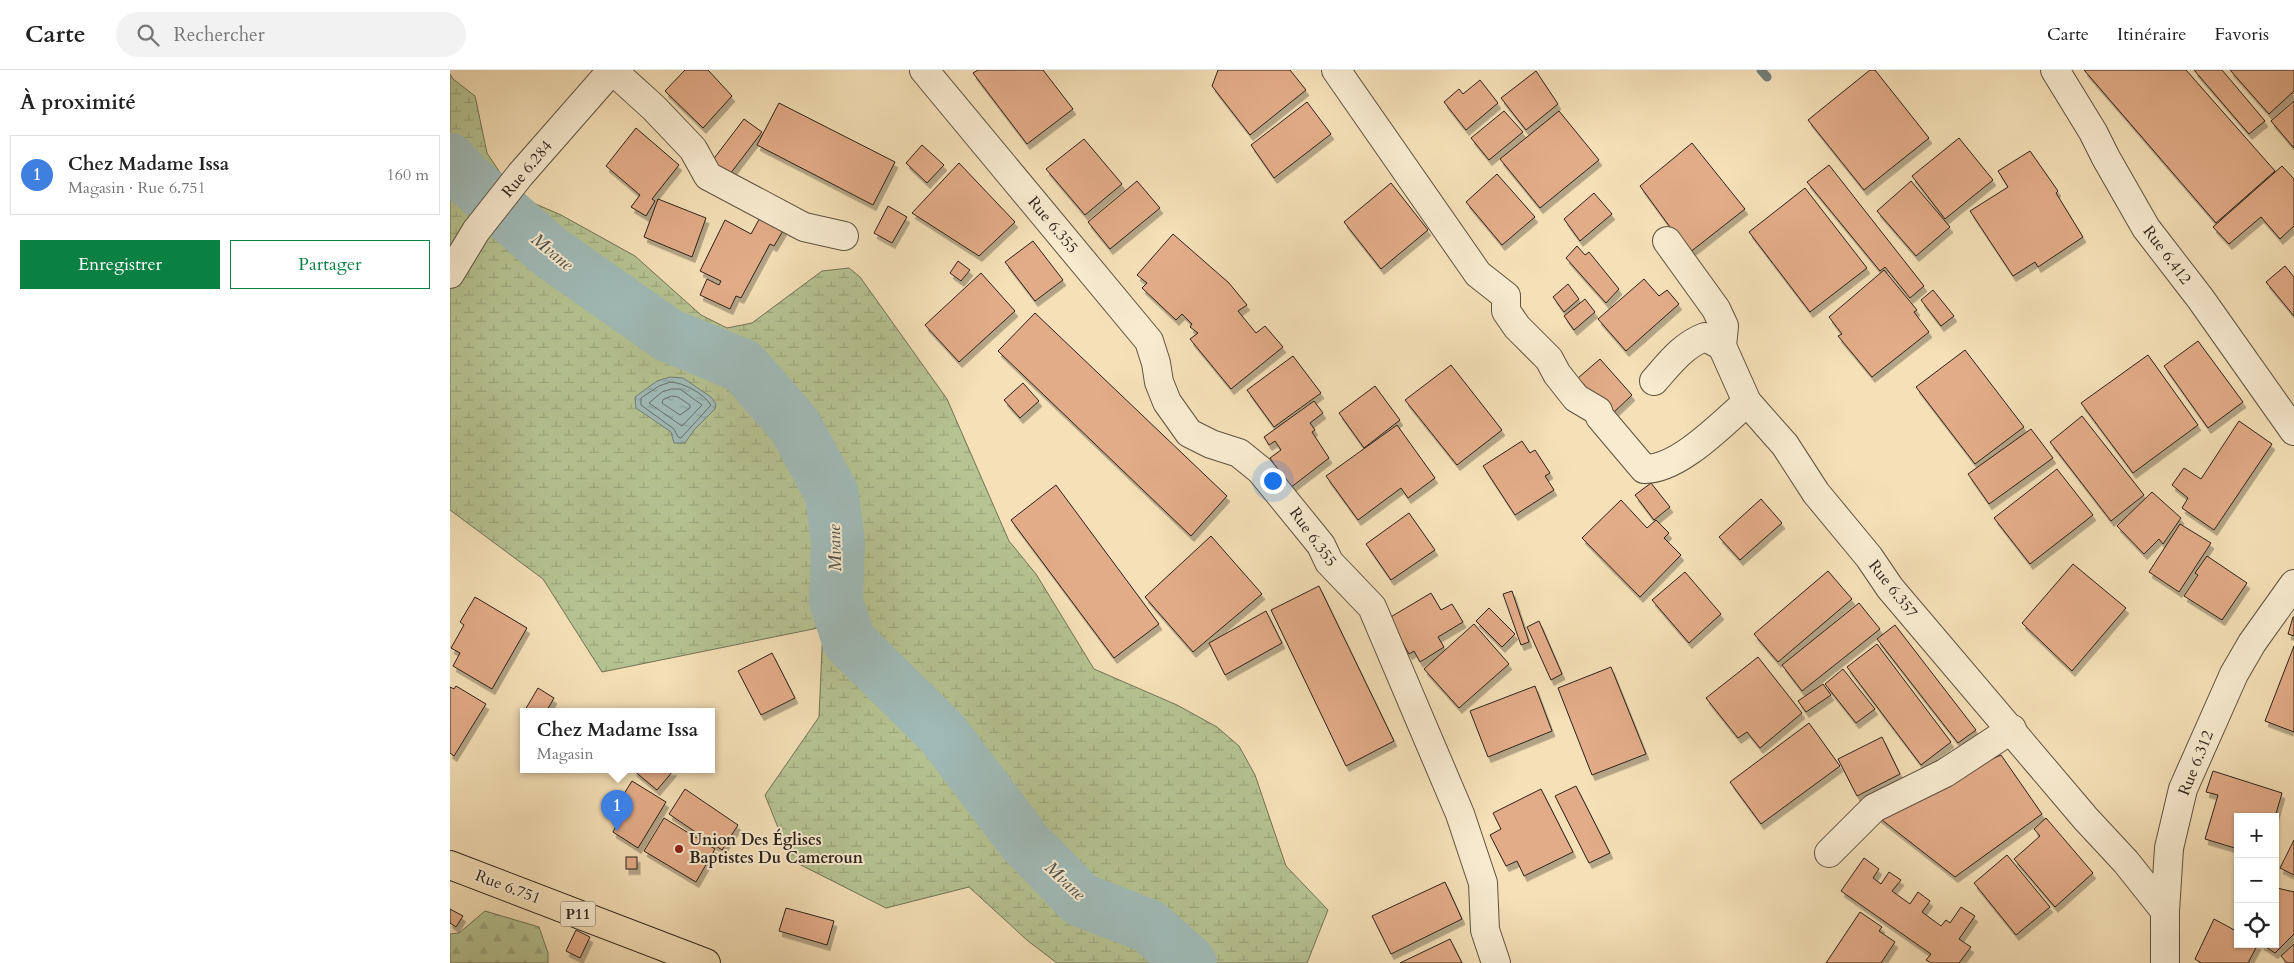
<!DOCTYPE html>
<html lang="fr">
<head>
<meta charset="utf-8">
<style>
  :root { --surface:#fff; --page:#f2f2f2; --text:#222; --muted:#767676; --line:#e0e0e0; --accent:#0b8043 }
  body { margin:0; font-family:Cardo,serif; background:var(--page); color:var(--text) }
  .controls { position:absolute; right:15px; bottom:15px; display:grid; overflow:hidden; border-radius:0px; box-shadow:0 1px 4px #0004 }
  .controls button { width:45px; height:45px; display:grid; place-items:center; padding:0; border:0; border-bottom:1px solid var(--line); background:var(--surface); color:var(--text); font:25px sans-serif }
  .you { position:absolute; left:822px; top:410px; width:18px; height:18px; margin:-12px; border:4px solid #fff; border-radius:50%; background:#1a73e8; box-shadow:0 0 0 8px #1a73e833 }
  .badge { display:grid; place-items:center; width:32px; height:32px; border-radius:50%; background:var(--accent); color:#fff; font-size:16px; font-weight:700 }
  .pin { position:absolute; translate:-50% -41px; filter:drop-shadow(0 1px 2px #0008) }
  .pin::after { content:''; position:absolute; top:26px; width:18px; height:15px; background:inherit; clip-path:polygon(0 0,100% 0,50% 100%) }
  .popup { position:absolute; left:70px; top:638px; width:195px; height:65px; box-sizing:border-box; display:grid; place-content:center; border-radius:0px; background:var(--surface); filter:drop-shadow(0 1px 4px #0005); font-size:16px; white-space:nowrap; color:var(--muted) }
  .popup b { font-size:19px; color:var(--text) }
  .popup::after { content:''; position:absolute; left:50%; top:100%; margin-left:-10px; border:10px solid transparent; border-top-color:var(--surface) }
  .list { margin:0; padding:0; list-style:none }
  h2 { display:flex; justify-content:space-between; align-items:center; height:65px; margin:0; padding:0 20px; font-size:21px }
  h2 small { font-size:16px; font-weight:400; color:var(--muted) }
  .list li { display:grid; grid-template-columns:32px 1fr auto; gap:15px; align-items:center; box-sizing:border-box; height:80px; margin:0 10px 10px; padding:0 10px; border:1px solid var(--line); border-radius:0px }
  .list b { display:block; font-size:19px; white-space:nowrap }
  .list p { margin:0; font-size:16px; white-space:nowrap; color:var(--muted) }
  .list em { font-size:16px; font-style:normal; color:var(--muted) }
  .actions { display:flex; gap:10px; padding:15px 20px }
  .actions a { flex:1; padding:11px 0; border:1px solid var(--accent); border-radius:0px; text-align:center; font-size:18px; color:var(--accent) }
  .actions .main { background:var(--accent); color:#fff }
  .icon { flex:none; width:28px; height:28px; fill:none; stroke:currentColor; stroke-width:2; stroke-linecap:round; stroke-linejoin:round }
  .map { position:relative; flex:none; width:1844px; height:893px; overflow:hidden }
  header { display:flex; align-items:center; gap:30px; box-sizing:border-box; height:70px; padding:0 25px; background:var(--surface); border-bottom:1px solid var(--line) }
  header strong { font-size:24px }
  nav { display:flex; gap:28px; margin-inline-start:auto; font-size:18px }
  .search { width:350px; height:45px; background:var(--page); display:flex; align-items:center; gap:12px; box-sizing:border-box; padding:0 18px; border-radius:28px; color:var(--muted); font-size:19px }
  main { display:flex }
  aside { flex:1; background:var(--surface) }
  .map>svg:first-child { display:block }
</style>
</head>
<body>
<header>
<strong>Carte</strong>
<div class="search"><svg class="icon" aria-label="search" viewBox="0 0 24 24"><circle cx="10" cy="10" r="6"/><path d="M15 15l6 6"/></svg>Rechercher</div>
<nav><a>Carte</a><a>Itinéraire</a><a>Favoris</a></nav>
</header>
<main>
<aside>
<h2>À proximité<small></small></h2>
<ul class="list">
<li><span class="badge" style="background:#3f7fe0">1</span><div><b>Chez Madame Issa</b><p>Magasin · Rue 6.751</p></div><em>160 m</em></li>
</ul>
<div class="actions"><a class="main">Enregistrer</a><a>Partager</a></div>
</aside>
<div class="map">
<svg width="1844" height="893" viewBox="0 0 1844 893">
  <defs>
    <pattern id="forest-firs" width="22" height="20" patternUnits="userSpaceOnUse" patternTransform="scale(1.25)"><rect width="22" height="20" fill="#b6c392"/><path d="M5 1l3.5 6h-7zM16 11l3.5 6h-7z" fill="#9da77d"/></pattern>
    <pattern id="wetland-marsh" width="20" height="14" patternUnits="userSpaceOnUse" patternTransform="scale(1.25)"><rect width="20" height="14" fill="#b6c392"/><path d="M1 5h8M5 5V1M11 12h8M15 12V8" fill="none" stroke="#9da77d"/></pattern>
    <pattern id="water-ripples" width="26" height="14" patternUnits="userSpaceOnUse" patternTransform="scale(1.25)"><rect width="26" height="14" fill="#a0bbb8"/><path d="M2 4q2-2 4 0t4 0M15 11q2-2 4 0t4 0" fill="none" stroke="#8aa09e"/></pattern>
    <filter id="shadow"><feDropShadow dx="3" dy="5.5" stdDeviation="0" flood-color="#0004"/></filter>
  </defs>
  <rect width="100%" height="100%" fill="#f5e0b7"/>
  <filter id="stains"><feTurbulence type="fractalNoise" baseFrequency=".004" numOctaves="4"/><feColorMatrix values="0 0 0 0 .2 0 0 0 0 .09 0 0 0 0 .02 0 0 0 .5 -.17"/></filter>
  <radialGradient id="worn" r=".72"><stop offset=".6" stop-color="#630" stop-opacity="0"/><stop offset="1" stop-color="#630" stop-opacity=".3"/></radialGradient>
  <polygon fill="url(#forest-firs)" stroke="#717356" points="35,841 89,857 98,883 98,893 0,893 0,864 9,863"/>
  <polygon fill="url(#wetland-marsh)" stroke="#717356" points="0,4 3,9 25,26 37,83 53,107 72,128 111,145 185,186 251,245 277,258 302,253 372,201 399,198 410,207 497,329 559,471 586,504 644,599 727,635 767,657 789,676 805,705 836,796 878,840 857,893 607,893 578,871 519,817 436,838 341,790 315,725 369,647 373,557 152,602 93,509 0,440"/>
  <polygon fill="url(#water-ripples)" stroke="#727e79" points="220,307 233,308 261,327 266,334 265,339 244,360 235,373 224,373 221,362 186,338 185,327 207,311"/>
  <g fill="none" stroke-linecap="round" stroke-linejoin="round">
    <g stroke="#666f6a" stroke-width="1">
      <path d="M221,312c13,1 32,11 40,23l-30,33 -3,-1 -4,-8 -33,-24v-7l18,-12z"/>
      <polygon points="222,319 230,319 252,335 232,356 199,333 212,322"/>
      <polygon points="222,326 228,327 240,335 240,338 230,345 212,333 213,330"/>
    </g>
    <polyline stroke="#727e79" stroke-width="9" points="1311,0 1317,7"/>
    <polyline stroke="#a0bbb8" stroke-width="54" points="0,90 15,107 100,182 218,265 293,296 345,356 382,424 388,474 386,531 399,571 493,664 574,771 631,830 699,856 740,893"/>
  </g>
  <g fill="#e3ac88" stroke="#2c231b" filter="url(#shadow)">
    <polygon points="235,0 258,0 282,26 253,58 215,21"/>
    <polygon points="528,0 593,0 623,39 577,74 523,3"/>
    <polygon points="768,0 840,0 856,20 800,65 762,16"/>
    <polygon points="1420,0 1425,0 1479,68 1414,120 1358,50"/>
    <polygon points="1634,0 1736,0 1825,101 1766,153"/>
    <polygon points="1744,0 1772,0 1815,51 1799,64"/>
    <polygon points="1780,0 1844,0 1844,21 1819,44"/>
    <polygon points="1086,1 1108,34 1076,60 1051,28"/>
    <polygon points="1030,10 1048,33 1016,60 994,32 1009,19 1013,24"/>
    <polygon points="1844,31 1844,78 1821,51"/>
    <polygon points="857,32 881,64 824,108 801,75"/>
    <polygon points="329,33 445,92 423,135 307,75"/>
    <polygon points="1054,41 1073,62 1039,90 1021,68"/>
    <polygon points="1109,41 1149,90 1090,138 1050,89"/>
    <polygon points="294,49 312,62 280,104 262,91"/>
    <polygon points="186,58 229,95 202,129 205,131 196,146 181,137 190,125 156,96"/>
    <polygon points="1509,68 1543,110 1495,149 1462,106"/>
    <polygon points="634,69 672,114 635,145 596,99"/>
    <polygon points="1242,73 1295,139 1239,183 1190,116"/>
    <polygon points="472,75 494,95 477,113 456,93"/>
    <polygon points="1580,81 1608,121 1606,123 1633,167 1588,197 1585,192 1563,206 1520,141 1558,117 1548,101"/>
    <polygon points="509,93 565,152 529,186 462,143"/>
    <polygon points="1379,95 1474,216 1460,228 1435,197 1430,201 1357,112"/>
    <polygon points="1832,96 1844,109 1844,156 1830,169 1811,147 1779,174 1763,157"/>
    <polygon points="1047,104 1085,147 1052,175 1016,132"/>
    <polygon points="687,111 710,138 660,179 638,152"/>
    <polygon points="1461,111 1500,157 1466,186 1427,141"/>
    <polygon points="941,113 978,160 931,199 894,152"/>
    <polygon points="1355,118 1417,198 1360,242 1299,162"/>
    <polygon points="1144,123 1162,144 1130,171 1114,149"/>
    <polygon points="208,129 256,148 242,187 194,167"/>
    <polygon points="317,135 340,149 324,176 320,174 291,228 286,226 280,239 250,225 257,209 269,215 271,211 250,201 275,150 301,164"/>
    <polygon points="438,136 457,147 442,173 424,163"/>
    <polygon points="723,164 779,213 797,235 788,241 806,263 815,256 833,277 781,319 740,269 748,263 740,257 742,254 732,244 726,250 692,218 697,213 687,205"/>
    <polygon points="583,171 613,210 585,231 555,192"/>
    <polygon points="1127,176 1135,185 1139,182 1169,219 1156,233 1116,188"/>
    <polygon points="508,191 520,200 511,211 500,203"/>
    <polygon points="1835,196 1844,207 1844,246 1816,212"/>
    <polygon points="1434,200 1467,240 1464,242 1479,262 1422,307 1388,266 1392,264 1379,247"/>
    <polygon points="531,203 565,241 509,292 475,255"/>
    <polygon points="1194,209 1209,226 1217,220 1229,234 1176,281 1148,249"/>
    <polygon points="1118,214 1129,229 1114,242 1103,227"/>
    <polygon points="1483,220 1504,246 1491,256 1471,230"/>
    <polygon points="1135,229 1145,242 1124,260 1114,246"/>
    <polygon points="585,243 777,426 741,466 548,281"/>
    <polygon points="1748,271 1793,332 1758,358 1714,296"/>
    <polygon points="1515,280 1574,357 1525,394 1466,317"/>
    <polygon points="1698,285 1748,355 1683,403 1631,333"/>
    <polygon points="843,286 871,323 824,357 797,320"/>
    <polygon points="1150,289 1182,325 1161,345 1128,308"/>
    <polygon points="1001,295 1052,360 1007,395 955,330"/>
    <polygon points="573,313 589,331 570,348 554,330"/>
    <polygon points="925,316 950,350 914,378 889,343"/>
    <polygon points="864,331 873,343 860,353 865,360 862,362 879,388 840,418 820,388 831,380 825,371 819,375 814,367"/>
    <polygon points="1632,346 1694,425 1661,451 1600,372"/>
    <polygon points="1789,351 1822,374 1764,460 1732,438 1738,428 1722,415 1734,398 1751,409"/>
    <polygon points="947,355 985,408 958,428 951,418 908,450 876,406"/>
    <polygon points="1581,359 1603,388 1539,434 1518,404"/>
    <polygon points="1072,371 1080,383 1085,380 1100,403 1095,406 1104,420 1065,445 1033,396"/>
    <polygon points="1607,399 1643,445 1580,494 1544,448"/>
    <polygon points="1201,413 1220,437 1204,450 1185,425"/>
    <polygon points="606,415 709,554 664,588 561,450"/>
    <polygon points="1702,422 1731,448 1713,474 1709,469 1694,484 1667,456"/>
    <polygon points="1311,429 1332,453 1290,490 1269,467"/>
    <polygon points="1171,430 1197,458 1206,450 1219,463 1214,468 1231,485 1190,527 1132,468"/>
    <polygon points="959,443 985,480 941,510 916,474"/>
    <polygon points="1730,454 1761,473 1729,522 1699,502"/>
    <polygon points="761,466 812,524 743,582 695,527"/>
    <polygon points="1757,486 1797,513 1772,550 1734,526 1748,505 1745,503"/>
    <polygon points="1623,494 1676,538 1622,601 1572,553"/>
    <polygon points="1378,501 1402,529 1328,592 1304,564"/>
    <polygon points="1235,502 1271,544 1239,573 1202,530"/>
    <polygon points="869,516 944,671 896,696 821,540"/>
    <polygon points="1062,521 1079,572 1071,575 1053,524"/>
    <polygon points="981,523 991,540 1002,534 1013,552 988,567 994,577 970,592 964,581 959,584 939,548"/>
    <polygon points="25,527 77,558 42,619 3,596 10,583 1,578 14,555 10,552"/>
    <polygon points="1409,533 1430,559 1352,621 1332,595"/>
    <polygon points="1039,538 1065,564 1052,577 1026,551"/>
    <polygon points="816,541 832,573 775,605 759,573"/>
    <polygon points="1843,547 1844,547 1844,566 1838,564"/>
    <polygon points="1089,551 1112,604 1101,610 1077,557"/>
    <polygon points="1024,554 1059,594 1009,638 974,599"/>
    <polygon points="1445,555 1526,660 1508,673 1427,569"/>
    <polygon points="1427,574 1501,672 1471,695 1397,597"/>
    <polygon points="1844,576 1844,662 1815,651"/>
    <polygon points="322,583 345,628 311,645 288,601"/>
    <polygon points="1308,587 1352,643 1310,678 1297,662 1288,668 1256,628"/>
    <polygon points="1161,597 1196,684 1142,705 1108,618"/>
    <polygon points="1393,599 1425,639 1406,653 1375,614"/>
    <polygon points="1373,614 1381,625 1356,642 1348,631"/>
    <polygon points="6,616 36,634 4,686 0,683 0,617 4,619"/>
    <polygon points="1085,616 1102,661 1038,687 1020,641"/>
    <polygon points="88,618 104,628 96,642 79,642 75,640"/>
    <polygon points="1359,653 1390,696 1311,754 1280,712"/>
    <polygon points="1432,667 1450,704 1407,726 1388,689"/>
    <polygon points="1551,685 1592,744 1505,807 1423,743"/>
    <polygon points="183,700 224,700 207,720"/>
    <polygon points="1763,701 1832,723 1825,747 1788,747 1788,779 1755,769 1768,725 1756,722"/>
    <polygon points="182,711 216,732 188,778 163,762 167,754 159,748"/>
    <polygon points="1126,716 1160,783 1139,793 1105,726"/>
    <polygon points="235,719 288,755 272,780 219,744"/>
    <polygon points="1091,719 1123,782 1074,806 1067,791 1056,796 1040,765 1051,759 1043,743"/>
    <polygon points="214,748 265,779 246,812 194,781"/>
    <polygon points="1596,748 1643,803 1605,837 1564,789 1590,766 1584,759"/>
    <polygon points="1844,770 1844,805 1830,798"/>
    <polygon points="1557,785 1600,837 1566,865 1524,813"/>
    <rect x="176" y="787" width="11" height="12"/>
    <polygon points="1414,788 1429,799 1423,808 1431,814 1439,802 1451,810 1442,821 1460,834 1468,822 1480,831 1472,842 1491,856 1496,850 1500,853 1511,837 1525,846 1509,869 1521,877 1509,893 1481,893 1476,890 1481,884 1391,821"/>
    <polygon points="995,812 1012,849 941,884 922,846"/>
    <polygon points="1827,818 1844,822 1844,864 1825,883 1811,874 1825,874 1825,822"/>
    <polygon points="336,838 384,851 377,875 329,861"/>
    <polygon points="0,839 13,846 6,857 0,853"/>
    <polygon points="1410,842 1432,857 1429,861 1445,872 1431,893 1376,893"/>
    <polygon points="1764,849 1788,862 1788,874 1808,874 1798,893 1751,893 1745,889"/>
    <polygon points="126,860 140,867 130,888 116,881"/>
    <polygon points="1000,869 1012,893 950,893"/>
    <polygon points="1844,874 1844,893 1837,893 1831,886"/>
  </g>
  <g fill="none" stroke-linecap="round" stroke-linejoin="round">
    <defs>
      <g id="minor">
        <polyline points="162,0 204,38 243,79 258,106 354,157 394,166"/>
        <polyline points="474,0 699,271 706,293 709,312 717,332 739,363 761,374 789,383 810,400 871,475 879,492 922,537 1010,744 1033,813 1035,860 1046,893"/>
        <path d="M886,0l142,204 28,22v15l11,16 32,32 8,15 19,24 22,13 2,6 44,52c34,1 78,-45 103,-67"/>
        <polyline points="1605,0 1643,62 1656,88 1696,158 1750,228 1844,361"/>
        <polyline points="1217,171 1266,239 1274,256 1272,276 1297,332 1335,375 1366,423 1419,487 1440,518 1636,749 1676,792 1715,841"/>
        <path d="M1204,311c15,-17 29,-36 51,-44l17,9"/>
        <polyline points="1379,783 1424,738 1495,703 1562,659"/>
        <polyline points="1715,893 1715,841 1719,778 1733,719 1784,604 1802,573 1844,514"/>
      </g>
      <polyline id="tertiary" points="0,204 26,161 70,105 162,0"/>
      <polyline id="primary" points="0,795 256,893"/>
    </defs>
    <use href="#minor" stroke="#5e5242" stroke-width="30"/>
    <use href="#tertiary" stroke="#5e5242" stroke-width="30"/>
    <use href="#primary" stroke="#2c231b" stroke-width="30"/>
    <use href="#minor" stroke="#f8ebd0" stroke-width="28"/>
    <use href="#tertiary" stroke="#f8ebd0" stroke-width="28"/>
    <use href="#primary" stroke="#f5e0b7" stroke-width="28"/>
  </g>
  <circle fill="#8f2418" stroke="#f8ebd0" stroke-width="2" cx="229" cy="779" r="5"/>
  <g text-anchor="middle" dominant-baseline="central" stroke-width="4" stroke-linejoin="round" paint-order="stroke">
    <rect fill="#f8ebd0" stroke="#695f51" stroke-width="1" x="110.5" y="831.5" width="35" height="25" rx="4"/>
    <g font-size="15" font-weight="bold" fill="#2c231b">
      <text x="128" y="844">P11</text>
    </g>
    <g font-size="16" fill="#2c231b" stroke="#f8ebd0">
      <text transform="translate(77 99) rotate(-50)">Rue 6.284</text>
      <text transform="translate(603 155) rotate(50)">Rue 6.355</text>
      <text transform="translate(1717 185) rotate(53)">Rue 6.412</text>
      <text transform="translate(863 467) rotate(54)">Rue 6.355</text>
      <text transform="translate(1443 519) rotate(52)">Rue 6.357</text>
      <text transform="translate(1746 693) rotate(-68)">Rue 6.312</text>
      <text transform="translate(58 817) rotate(21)">Rue 6.751</text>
    </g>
    <g font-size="16" font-weight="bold" fill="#2c231b" stroke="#f8ebd0" text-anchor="start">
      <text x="239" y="770">Union Des Églises<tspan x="239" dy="18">Baptistes Du Cameroun</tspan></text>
    </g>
    <g font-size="18" font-style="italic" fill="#4f514a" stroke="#f8ebd0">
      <text transform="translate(102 182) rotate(39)">Mvane</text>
      <text transform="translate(385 478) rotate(-92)">Mvane</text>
      <text transform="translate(615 811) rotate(43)">Mvane</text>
    </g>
  </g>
  <rect width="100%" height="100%" filter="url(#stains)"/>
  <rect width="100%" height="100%" fill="url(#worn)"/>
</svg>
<div class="controls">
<button>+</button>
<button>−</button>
<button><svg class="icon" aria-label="locate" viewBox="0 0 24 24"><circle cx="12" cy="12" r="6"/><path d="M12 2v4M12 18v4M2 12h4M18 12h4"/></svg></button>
</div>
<div class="you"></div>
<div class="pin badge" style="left:167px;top:761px;background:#3f7fe0">1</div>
<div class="popup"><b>Chez Madame Issa</b>Magasin</div>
</div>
</main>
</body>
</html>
